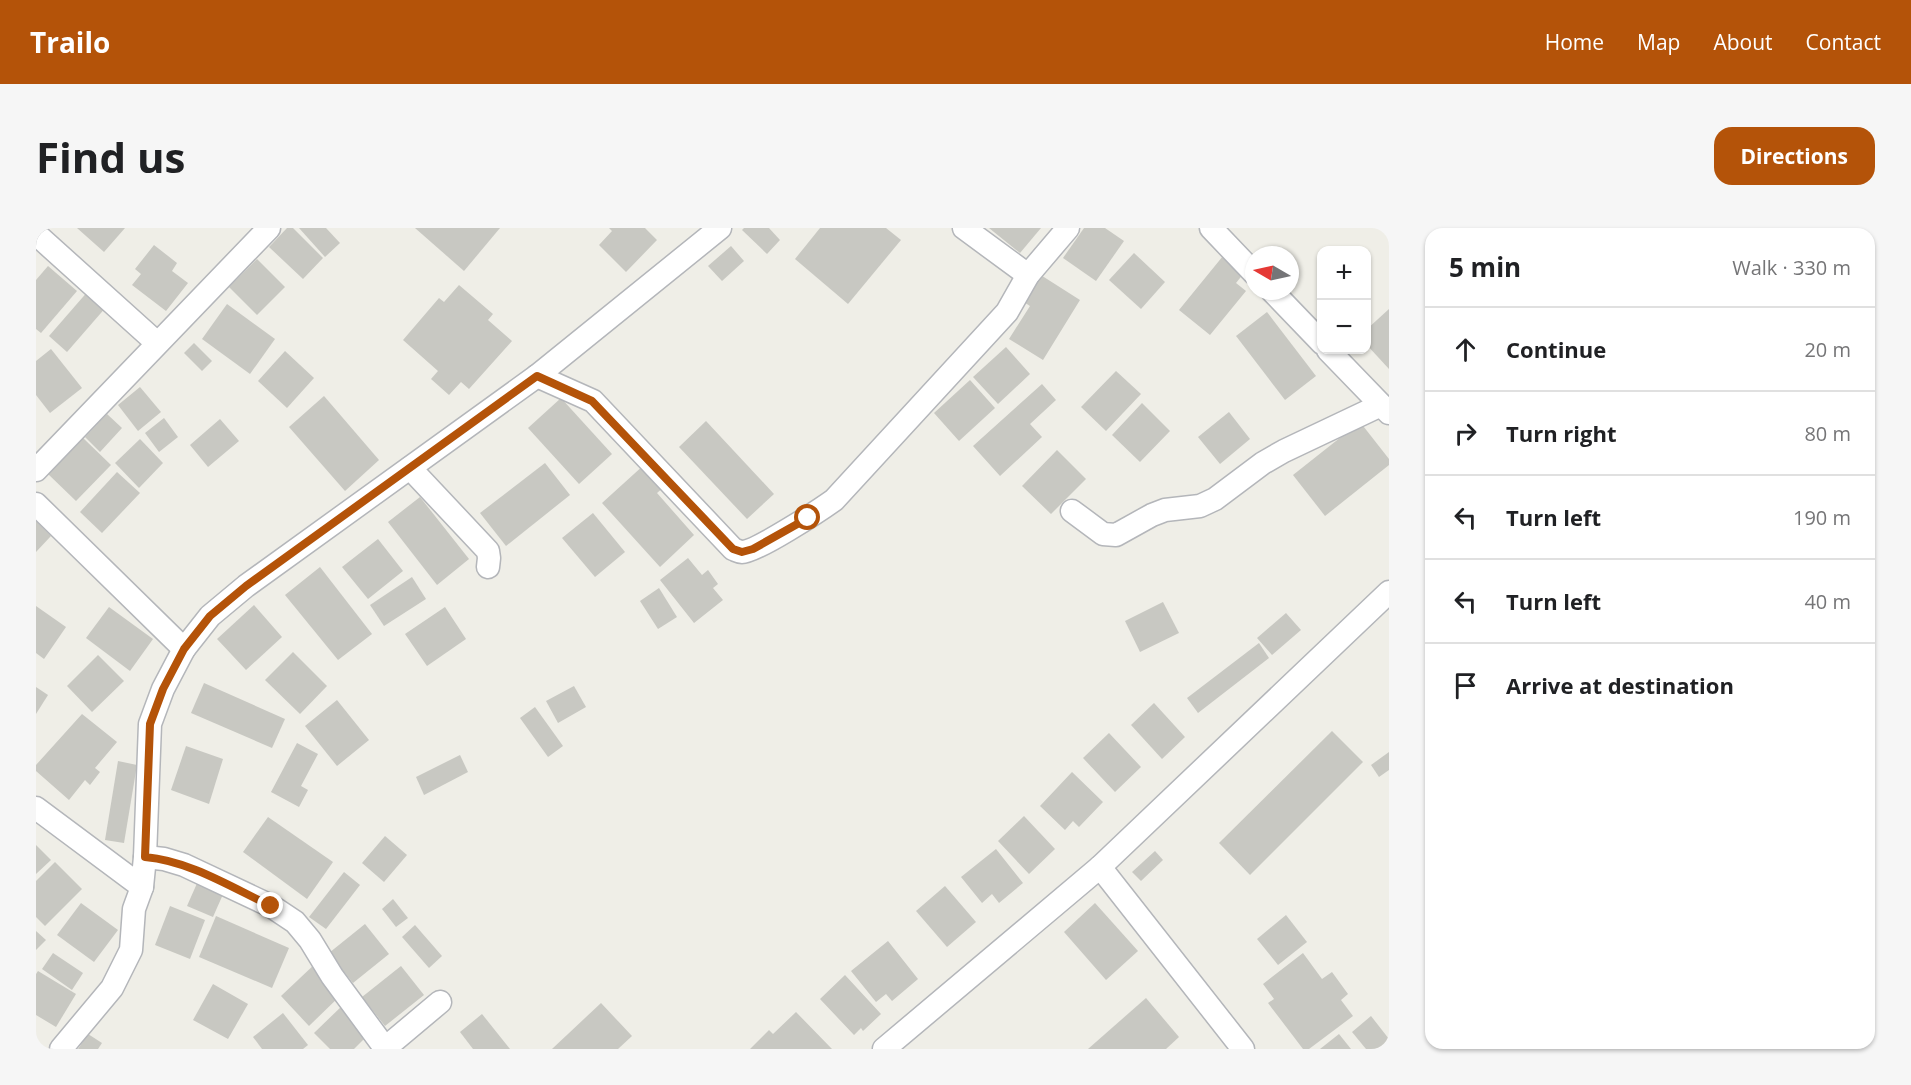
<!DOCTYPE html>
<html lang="en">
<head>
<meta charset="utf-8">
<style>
  :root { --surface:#fff; --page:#f6f6f6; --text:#202124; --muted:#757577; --line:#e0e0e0; --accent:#b45309 }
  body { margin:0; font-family:"Open Sans",sans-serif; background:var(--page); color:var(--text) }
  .controls { position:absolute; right:18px; top:18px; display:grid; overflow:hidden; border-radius:12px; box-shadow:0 2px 4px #0004 }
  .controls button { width:54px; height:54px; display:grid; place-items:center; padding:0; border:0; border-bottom:2px solid var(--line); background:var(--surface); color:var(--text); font:30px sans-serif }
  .compass { position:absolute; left:1209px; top:18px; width:54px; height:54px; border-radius:50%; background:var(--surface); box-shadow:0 2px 4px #0004; rotate:279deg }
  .stop { position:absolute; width:18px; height:18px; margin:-14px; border:4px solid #b45309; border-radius:50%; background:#fff }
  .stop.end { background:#b45309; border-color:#fff; box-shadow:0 2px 6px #0008 }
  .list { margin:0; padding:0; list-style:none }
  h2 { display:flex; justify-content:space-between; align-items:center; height:78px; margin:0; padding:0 24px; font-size:26px }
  h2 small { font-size:20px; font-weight:400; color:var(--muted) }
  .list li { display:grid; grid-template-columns:39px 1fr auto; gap:18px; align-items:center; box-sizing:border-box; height:84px; padding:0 24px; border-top:2px solid var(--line) }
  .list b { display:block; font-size:22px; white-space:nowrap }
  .list em { font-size:20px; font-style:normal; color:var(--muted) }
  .icon { flex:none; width:33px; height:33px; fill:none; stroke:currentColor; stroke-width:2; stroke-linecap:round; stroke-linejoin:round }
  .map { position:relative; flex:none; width:1353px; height:821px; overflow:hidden; border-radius:18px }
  header { display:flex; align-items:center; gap:36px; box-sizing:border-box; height:84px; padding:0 30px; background:var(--accent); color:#fff }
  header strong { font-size:28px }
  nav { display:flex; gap:33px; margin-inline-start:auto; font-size:21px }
  .intro { display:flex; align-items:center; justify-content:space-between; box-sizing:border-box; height:144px; padding:0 36px }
  h1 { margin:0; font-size:42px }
  .button { padding:15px 27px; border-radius:18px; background:var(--accent); color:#fff; font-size:21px; font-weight:700 }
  main { display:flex; gap:36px; padding:0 36px }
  aside { flex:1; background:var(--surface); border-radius:18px; box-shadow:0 2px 4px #0004 }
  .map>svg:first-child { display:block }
</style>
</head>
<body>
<header>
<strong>Trailo</strong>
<nav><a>Home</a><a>Map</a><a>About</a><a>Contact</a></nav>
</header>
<div class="intro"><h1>Find us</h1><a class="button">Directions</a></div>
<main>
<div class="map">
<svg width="1353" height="821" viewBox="0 0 1353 821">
  <rect width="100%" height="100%" fill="#efeee7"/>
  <g fill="#c8c8c2">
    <polygon points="41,0 89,0 68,24"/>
    <polygon points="251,0 257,0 287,30 267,51 233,19"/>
    <polygon points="263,0 290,0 304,15 289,29"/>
    <polygon points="379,0 464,0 428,43"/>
    <polygon points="573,0 609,0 621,12 590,44 563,17 576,3"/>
    <polygon points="708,0 733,0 744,12 731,26 706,2"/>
    <polygon points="784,0 850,0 865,12 812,76 759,31"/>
    <polygon points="953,0 1005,0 984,25"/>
    <polygon points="1048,0 1069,0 1088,13 1060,53 1027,30"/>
    <polygon points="118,17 141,35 136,43 152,55 130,83 96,57 105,46 99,41"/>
    <polygon points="695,18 708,33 686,53 672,38"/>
    <polygon points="1098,25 1129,54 1105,81 1073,52"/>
    <polygon points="1187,28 1208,45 1200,55 1210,63 1174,107 1143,82"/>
    <polygon points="221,31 249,59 221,87 193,59"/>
    <polygon points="12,38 41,63 5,105 0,101 0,52"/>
    <polygon points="1000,44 1044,72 1007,132 973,111 994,78 983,71"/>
    <polygon points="423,57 457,86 452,92 476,113 433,161 425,154 413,167 395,151 402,143 367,112 403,70 408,74"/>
    <polygon points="53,62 71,78 31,124 13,108"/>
    <polygon points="191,76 239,111 214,146 166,111"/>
    <polygon points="1353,81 1353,141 1330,116 1330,102"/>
    <polygon points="1231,84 1280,148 1249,172 1200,108"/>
    <polygon points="158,115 176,133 166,143 148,125"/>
    <polygon points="970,119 994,146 962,176 937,149"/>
    <polygon points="15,121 46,160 14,185 0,167 0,133"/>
    <polygon points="249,123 278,150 251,180 222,153"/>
    <polygon points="1080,143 1105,166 1070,203 1045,179"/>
    <polygon points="934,152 959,180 923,213 898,185"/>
    <polygon points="1006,156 1020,172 994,196 1006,209 964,248 937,218"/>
    <polygon points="104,159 125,184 102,203 82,177"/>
    <polygon points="288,168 343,232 309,263 253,199"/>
    <polygon points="525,170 576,226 543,256 492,200"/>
    <polygon points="1106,175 1134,203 1104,234 1076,207"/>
    <polygon points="1193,184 1214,211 1184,236 1162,209"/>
    <polygon points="71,186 86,200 64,224 49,209"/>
    <polygon points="128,190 142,209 123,224 109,205"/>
    <polygon points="184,191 203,213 172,239 154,217"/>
    <polygon points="670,193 738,266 711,291 643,219"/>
    <polygon points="1324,194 1353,231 1353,237 1289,288 1257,247"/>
    <polygon points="46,209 75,237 40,273 11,245"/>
    <polygon points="104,211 127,235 103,260 79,235"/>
    <polygon points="1021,222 1050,251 1015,286 986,258"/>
    <polygon points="509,235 534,267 470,318 444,285"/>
    <polygon points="609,236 629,258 621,265 658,307 624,339 566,275"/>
    <polygon points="81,244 104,265 66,305 44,284"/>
    <polygon points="384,269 433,331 401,357 352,294"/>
    <polygon points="557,285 589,324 559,349 526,310"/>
    <polygon points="0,293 15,308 0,324"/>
    <polygon points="342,311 367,343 332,371 306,339"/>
    <polygon points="652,330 666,347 672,342 682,356 677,360 687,372 658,395 624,352"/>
    <polygon points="284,339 336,406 302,432 249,367"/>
    <polygon points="376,349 390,371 348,398 334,377"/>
    <polygon points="623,360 641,389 622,401 604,373"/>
    <polygon points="1127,374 1143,405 1104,424 1089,393"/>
    <polygon points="218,377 246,409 210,442 181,411"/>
    <polygon points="0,378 30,399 8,431 0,425"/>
    <polygon points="73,379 117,411 94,443 50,410"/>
    <polygon points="409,379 430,411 391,438 369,406"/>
    <polygon points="1250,385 1265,402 1236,427 1221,410"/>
    <polygon points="1223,415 1233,430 1162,485 1151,470"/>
    <polygon points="257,424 291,458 264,486 229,452"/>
    <polygon points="62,427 88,453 56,484 31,458"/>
    <polygon points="168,455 249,491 236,520 155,485"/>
    <polygon points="538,458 550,479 522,495 510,473"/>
    <polygon points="0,459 12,467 0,486"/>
    <polygon points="301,472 333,512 301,538 269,498"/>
    <polygon points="1118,475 1149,509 1126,531 1095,497"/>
    <polygon points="499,479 527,518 512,529 484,490"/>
    <polygon points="46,486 81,514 59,540 64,544 54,557 49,552 33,572 0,543 0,537"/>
    <polygon points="1296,503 1327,534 1214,647 1183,615"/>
    <polygon points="1073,505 1105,539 1079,564 1047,530"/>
    <polygon points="261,515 282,526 265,558 272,562 263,579 235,564"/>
    <polygon points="150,518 187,531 173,576 135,562"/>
    <polygon points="1353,524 1353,542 1343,549 1335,537"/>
    <polygon points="424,527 432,544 388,567 380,549"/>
    <polygon points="82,533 101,537 88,615 69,612"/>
    <polygon points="1036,544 1067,574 1043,599 1037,593 1029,602 1004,578"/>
    <polygon points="988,588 1019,621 993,646 962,613"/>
    <polygon points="232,589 297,634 271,671 207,624"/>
    <polygon points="349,608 371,627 348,654 326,635"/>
    <polygon points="0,617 15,632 0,646"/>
    <polygon points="960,621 987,655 963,675 956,666 946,675 925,649"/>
    <polygon points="1119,623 1127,632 1105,653 1096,644"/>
    <polygon points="19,634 46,661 9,698 0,689 0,653"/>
    <polygon points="308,644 324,657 290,701 273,689"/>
    <polygon points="162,653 188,664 177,689 151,678"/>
    <polygon points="909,658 940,694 911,719 880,683"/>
    <polygon points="357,671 372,690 360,699 346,681"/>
    <polygon points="45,675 82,702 58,734 21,707"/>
    <polygon points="1059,675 1102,723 1070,752 1028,704"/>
    <polygon points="134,678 169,692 154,731 119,717"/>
    <polygon points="1250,687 1271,714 1242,737 1221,711"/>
    <polygon points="180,688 253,720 236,760 163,729"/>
    <polygon points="329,696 353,726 317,755 293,725"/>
    <polygon points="379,697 406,728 393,740 366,709"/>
    <polygon points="0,703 10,712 0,722"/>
    <polygon points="852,713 882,751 856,773 850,766 840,774 815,743"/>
    <polygon points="17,725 47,745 36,762 6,741"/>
    <polygon points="1267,725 1286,751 1296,744 1312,766 1305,772 1317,788 1273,821 1267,821 1232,775 1238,771 1227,756"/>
    <polygon points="280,735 307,765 273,798 245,768"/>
    <polygon points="365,738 388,767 349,798 326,769"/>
    <polygon points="2,743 40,766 20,799 0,787 0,746"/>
    <polygon points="809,747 845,786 827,803 825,800 818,807 784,771"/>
    <polygon points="177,756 212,776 192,811 157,792"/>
    <polygon points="1110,770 1143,809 1130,821 1052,821"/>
    <polygon points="565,775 596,808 582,821 516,821"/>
    <polygon points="308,776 335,804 318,821 294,821 278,805"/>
    <polygon points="760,784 796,821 714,821 733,802 737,806"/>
    <polygon points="247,785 272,817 267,821 226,821 217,809"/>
    <polygon points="446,786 474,821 437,821 424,804"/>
    <polygon points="1335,788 1353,811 1353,821 1330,821 1316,804"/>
    <polygon points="52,806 66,815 62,821 42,821"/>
    <polygon points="1303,806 1315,821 1284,821"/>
  </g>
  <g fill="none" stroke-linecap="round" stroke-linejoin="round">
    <defs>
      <g id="street">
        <polyline points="928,0 992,47"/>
        <polyline points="1175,0 1218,45"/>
        <polyline points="0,6 121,115"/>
        <polyline points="1236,63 1286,115"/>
        <polyline points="1292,122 1353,185"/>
        <path d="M501,148l56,25 140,148c3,1 6,3 9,3 14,0 78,-42 92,-52l173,-188 21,-37 40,-47"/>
        <polyline points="374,240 452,323 453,330 452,339"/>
        <polyline points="0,242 233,0"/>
        <polyline points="0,276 148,421"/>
        <polyline points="1036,283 1067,306 1080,307 1116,287 1129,282 1164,278 1179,271 1227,235 1248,223 1345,177"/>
        <polyline points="0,580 106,659"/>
        <polyline points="109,629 128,631 148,637 235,678 259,694 274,712 296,748 349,820"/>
        <polyline points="1064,639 1207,821"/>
        <polyline points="25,821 76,760 95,722 98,681 106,659 109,629 114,496 127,461 148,421 174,388 210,358 501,148 684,0"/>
        <polyline points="348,821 404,774"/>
        <polyline points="848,821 1064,639 1353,364"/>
      </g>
    </defs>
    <use href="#street" stroke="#b4b6ba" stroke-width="25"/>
    <use href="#street" stroke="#fff" stroke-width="22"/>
  </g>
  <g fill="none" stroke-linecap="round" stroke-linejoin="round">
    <path stroke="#b45309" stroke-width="8" d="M235,678c-40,-19 -81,-45 -126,-49l5,-133 13,-35 21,-40 26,-33 36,-30 291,-210 55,25 141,148 9,3 11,-3 55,-31"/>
  </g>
</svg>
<div class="controls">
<button>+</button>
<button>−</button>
</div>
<svg class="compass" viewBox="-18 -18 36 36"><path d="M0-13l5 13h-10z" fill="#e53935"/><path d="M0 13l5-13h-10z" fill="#757577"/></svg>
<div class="stop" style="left:772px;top:290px"></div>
<div class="stop end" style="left:235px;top:678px"></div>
</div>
<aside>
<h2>5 min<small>Walk · 330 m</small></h2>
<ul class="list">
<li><svg class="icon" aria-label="ahead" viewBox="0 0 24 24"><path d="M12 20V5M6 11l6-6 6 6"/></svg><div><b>Continue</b></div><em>20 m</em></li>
<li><svg class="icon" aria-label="right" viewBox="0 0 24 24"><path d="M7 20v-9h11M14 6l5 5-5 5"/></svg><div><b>Turn right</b></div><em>80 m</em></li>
<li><svg class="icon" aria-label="left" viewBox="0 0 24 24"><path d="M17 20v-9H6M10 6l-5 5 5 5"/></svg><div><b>Turn left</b></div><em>190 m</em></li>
<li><svg class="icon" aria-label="left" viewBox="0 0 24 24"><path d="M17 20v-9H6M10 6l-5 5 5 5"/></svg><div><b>Turn left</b></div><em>40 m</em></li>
<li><svg class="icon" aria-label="arrive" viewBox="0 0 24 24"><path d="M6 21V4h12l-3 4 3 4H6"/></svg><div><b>Arrive at destination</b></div></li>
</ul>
</aside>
</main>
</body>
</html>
